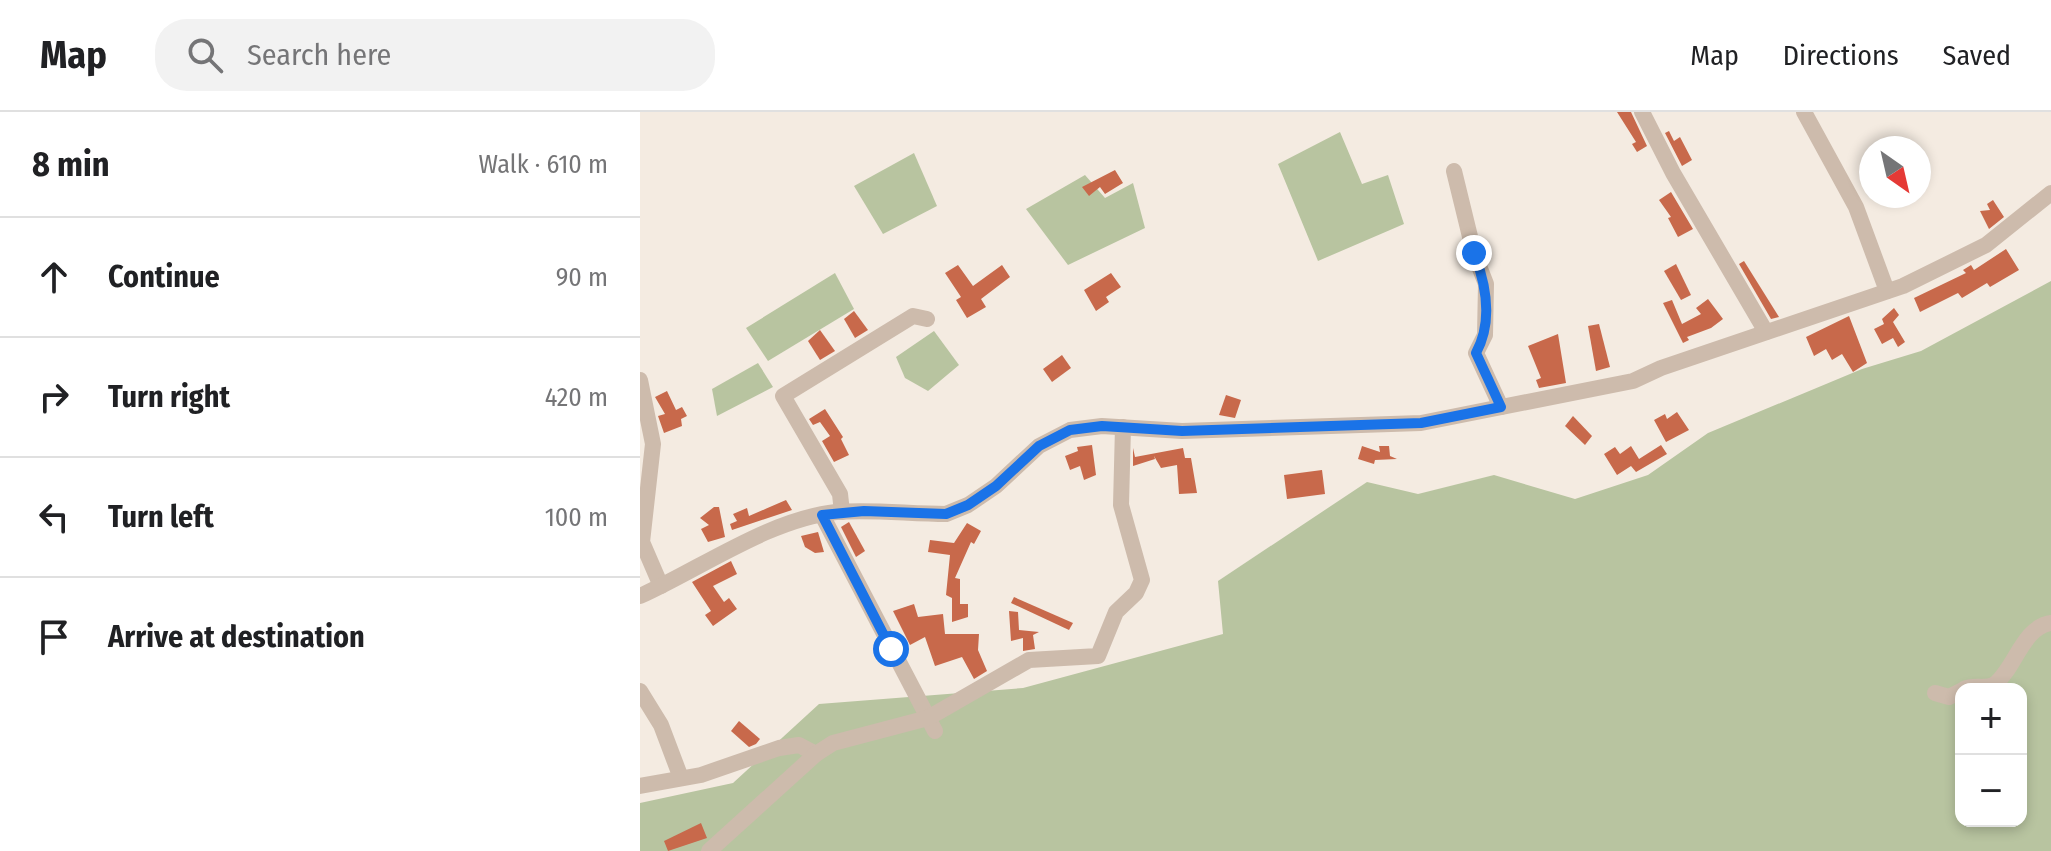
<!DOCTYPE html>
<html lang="en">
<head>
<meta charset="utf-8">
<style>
  :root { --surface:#fff; --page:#f2f2f2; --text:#202124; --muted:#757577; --line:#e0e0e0 }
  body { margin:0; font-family:"Fira Sans Condensed",sans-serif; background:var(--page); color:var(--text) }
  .controls { position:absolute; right:24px; bottom:24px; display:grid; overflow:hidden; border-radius:16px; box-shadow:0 4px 12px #0003 }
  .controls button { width:72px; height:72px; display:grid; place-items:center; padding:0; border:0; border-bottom:2px solid var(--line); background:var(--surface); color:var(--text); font:40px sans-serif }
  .compass { position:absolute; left:1219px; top:24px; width:72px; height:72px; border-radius:50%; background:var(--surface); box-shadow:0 4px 12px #0003; rotate:146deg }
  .stop { position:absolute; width:24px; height:24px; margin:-18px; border:6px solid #1a73e8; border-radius:50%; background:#fff }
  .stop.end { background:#1a73e8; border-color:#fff; box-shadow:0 2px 8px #0008 }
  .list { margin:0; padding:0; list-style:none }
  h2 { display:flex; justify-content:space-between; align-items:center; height:104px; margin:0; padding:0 32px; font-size:34px }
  h2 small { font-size:26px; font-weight:400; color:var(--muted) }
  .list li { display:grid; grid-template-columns:52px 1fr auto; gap:24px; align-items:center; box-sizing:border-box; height:120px; padding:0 32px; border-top:2px solid var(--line) }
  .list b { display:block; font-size:30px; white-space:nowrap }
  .list em { font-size:26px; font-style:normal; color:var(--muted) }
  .icon { flex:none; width:44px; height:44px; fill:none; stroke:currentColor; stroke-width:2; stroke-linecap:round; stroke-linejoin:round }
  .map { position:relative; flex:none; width:1411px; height:739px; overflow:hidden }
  header { display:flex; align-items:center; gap:48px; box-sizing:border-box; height:112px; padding:0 40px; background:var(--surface); border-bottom:2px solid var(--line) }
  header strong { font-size:38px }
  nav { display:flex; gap:44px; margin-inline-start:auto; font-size:28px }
  .search { width:560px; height:72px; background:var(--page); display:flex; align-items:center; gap:20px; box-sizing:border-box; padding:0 28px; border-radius:32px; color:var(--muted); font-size:30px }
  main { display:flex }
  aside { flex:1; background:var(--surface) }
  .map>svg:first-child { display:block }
</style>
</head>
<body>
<header>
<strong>Map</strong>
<div class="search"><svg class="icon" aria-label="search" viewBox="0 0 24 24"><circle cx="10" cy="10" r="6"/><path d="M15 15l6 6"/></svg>Search here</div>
<nav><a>Map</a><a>Directions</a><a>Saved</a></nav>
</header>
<main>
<aside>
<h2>8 min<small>Walk · 610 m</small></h2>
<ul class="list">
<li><svg class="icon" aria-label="ahead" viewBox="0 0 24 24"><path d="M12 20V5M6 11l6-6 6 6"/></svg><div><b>Continue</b></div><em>90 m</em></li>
<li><svg class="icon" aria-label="right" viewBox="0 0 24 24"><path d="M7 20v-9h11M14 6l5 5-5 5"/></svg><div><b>Turn right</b></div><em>420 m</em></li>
<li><svg class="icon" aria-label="left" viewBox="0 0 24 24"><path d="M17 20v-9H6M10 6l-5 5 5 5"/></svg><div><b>Turn left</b></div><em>100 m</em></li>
<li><svg class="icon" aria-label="arrive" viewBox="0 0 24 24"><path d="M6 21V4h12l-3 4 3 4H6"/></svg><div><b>Arrive at destination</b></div></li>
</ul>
</aside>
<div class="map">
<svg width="1411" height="739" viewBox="0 0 1411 739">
  <rect width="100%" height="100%" fill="#f4ebe1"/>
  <g fill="#b8c4a0" fill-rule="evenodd">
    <polygon points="700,20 722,72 748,63 764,112 678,149 638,52"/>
    <polygon points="274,41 297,94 243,122 214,74"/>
    <polygon points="445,63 465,86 493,71 505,116 428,153 386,97"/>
    <polygon points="195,161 214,197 128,249 106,216"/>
    <path d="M1411,169v570h-1411v-48l93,-20 86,-79 204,-16 200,-54 -5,-53 149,-99 51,12 76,-19 81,24 73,-24 60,-42 154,-64 59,-18zM1321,577h60v132h-60z"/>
    <polygon points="294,219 319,253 288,279 265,266 256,245"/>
    <polygon points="118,251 133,275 77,304 72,277"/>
  </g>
  <g fill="#c8694b">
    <polygon points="977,0 991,0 1007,34 997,40 992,32 996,30"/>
    <polygon points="1029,19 1034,29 1040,25 1052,48 1042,54 1025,21"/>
    <polygon points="475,58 483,71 465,82 460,75 449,84 442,75"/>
    <polygon points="1031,80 1053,117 1038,125 1028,106 1031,105 1019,88"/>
    <polygon points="1353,88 1364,105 1349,117 1340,99 1350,98 1347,92"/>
    <polygon points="1366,137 1379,158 1350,175 1347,171 1322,186 1318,181 1280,200 1274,186 1326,161 1323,158 1331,153 1334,158"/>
    <polygon points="1104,149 1139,205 1131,207 1099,152"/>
    <polygon points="1036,152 1051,183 1041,188 1024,159"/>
    <polygon points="318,153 333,174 362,153 370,165 341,187 346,195 327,206 316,188 321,185 305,161"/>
    <polygon points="471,161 481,175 466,185 469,190 456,199 444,178"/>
    <polygon points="1068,187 1083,207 1071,216 1047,225 1049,228 1043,231 1023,191 1032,188 1042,212 1061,202 1056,196"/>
    <polygon points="1254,196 1259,203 1253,210 1265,230 1258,235 1253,226 1242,232 1234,217 1244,212 1242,207"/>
    <polygon points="214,199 228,218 215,226 204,207"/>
    <polygon points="1209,204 1227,251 1213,260 1202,242 1192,248 1186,237 1174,244 1166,225"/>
    <polygon points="959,212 970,255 956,259 948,214"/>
    <polygon points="180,218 195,239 180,248 168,229"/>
    <polygon points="918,222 926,271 899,276 896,268 901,266 888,234"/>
    <polygon points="422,243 431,256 412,270 403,257"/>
    <polygon points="27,279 36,298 42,295 47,304 41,307 42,314 24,321 18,304 25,302 15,285"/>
    <polygon points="586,283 601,288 595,306 579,303"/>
    <polygon points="185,297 203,325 201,327 209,343 194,350 182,329 190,324 180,310 173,313 169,307"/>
    <polygon points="1037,300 1049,318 1026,330 1014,308 1025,302 1027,307"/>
    <polygon points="933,304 952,324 945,333 925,314"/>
    <polygon points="452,333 456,363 444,368 440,354 430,358 425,344 438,339 437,335"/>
    <polygon points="1021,333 1027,342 996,360 991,354 977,363 964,342 975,335 980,342 991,334 999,347"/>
    <polygon points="722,334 740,340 739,334 749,334 750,344 757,347 735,348 734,352 718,347"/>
    <polygon points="493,336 495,345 543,336 545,346 551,346 557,381 539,382 537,353 521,356 514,344 515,347 493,354"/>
    <polygon points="682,358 685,382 647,387 644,363"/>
    <polygon points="146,388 152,398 92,418 90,412 97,409 93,402 107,396 109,404"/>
    <polygon points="74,395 79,395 85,425 68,430 61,417 69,413 60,406"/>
    <polygon points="209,410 225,439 216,445 201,415"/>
    <polygon points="327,411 341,419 334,432 331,430 315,466 320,467 320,492 328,492 328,505 312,510 312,486 306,483 310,443 288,440 290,428 314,431"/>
    <polygon points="178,420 184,440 175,441 165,435 161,424"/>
    <polygon points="91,449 97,462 73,474 84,490 89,486 97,497 73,514 65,503 71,499 52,470"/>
    <polygon points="374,485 433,511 429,518 371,491"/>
    <polygon points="274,492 278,505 303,502 305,522 339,522 338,538 347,559 334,567 322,545 295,554 285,525 270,533 253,499"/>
    <polygon points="369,499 378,500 379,518 399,520 393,523 395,537 383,539 383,526 371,529"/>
    <polygon points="99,609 120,627 116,632 109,635 91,619"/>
    <polygon points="61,711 67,726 28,739 24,729"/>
  </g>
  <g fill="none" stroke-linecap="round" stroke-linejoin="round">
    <g stroke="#cdbbac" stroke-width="16">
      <polyline points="1002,0 1033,61 1126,220"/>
      <polyline points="1164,0 1216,95 1247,179"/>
      <polyline points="814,59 834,141 846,172 845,223 836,241 861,295"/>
      <polyline points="0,268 13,332 2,430 21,474"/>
      <polyline points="202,400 200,382 143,284 273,204 287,207"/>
      <polyline points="182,403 295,619"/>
      <path d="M0,484c60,-27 130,-77 196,-84 36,-3 74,2 110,2l22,-9 28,-19 43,-40 31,-16 32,-4 80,5 239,-8 212,-42 28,-13 242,-82 83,-41 65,-52"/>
      <path d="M1324,577c10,-5 22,1 31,-5 20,-16 28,-57 56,-61"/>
      <polyline points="0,579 21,613 41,666"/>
      <polyline points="1295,581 1309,585 1321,579"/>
      <polyline points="0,674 61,663 139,636 159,633 176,642"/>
      <polyline points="69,739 176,642 193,631 288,606 389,548 458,544 476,500 496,481 502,468 481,393 483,315"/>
    </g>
  </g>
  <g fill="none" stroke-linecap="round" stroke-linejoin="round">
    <path stroke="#1a73e8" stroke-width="10" d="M251,537l-69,-134 42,-4 82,3 22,-9 28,-19 43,-40 31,-16 32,-4 80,5 239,-8 80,-16 -25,-54c17,-31 10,-69 -2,-100"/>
  </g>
</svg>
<div class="controls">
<button>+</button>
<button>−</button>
</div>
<svg class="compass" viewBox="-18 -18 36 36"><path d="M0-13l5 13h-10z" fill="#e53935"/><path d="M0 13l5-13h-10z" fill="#757577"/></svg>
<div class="stop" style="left:251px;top:537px"></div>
<div class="stop end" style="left:834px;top:141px"></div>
</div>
</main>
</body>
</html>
